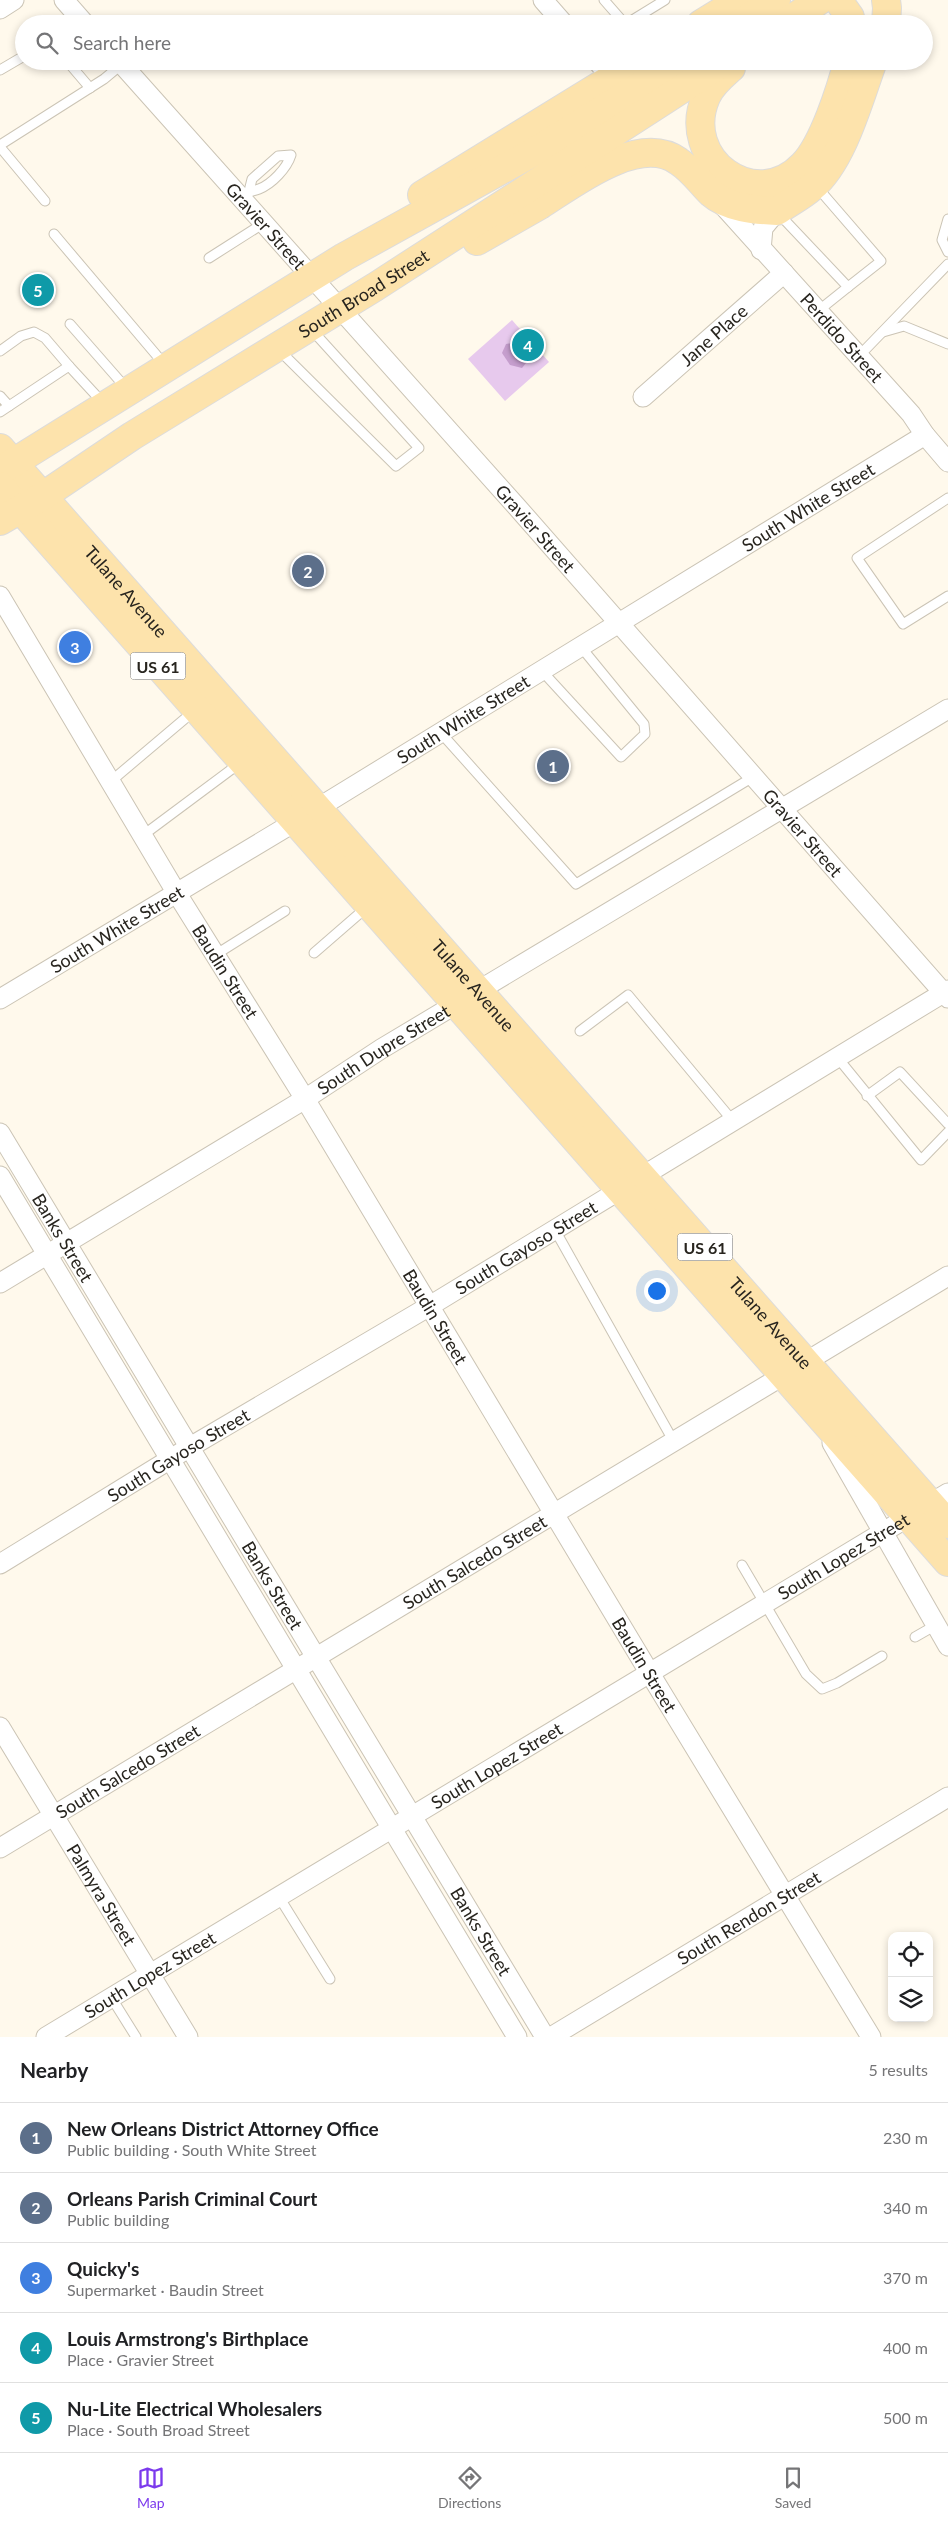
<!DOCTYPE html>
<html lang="en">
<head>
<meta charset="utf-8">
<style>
  :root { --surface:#fff; --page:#f2f2f2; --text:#202124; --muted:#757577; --line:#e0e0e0; --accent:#7c3aed }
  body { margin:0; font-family:Lato,sans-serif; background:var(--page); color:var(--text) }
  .controls { position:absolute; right:15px; bottom:15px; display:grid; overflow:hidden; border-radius:10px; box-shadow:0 2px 8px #0003 }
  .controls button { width:45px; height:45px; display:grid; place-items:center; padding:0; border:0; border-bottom:1px solid var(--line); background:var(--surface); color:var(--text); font:25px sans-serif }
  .you { position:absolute; left:656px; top:1290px; width:18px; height:18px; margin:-12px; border:4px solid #fff; border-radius:50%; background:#1a73e8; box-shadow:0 0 0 8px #1a73e833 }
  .badge { display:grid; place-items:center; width:32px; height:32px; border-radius:50%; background:var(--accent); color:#fff; font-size:16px; font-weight:700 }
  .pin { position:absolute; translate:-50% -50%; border:2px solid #fff; box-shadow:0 1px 5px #0006 }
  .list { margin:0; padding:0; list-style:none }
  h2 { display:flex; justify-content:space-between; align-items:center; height:65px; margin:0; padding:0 20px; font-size:21px }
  h2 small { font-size:16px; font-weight:400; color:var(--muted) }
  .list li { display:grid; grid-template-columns:32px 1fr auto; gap:15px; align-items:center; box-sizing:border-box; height:70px; padding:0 20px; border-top:1px solid var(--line) }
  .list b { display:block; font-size:19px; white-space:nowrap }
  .list p { margin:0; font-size:16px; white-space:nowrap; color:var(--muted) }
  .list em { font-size:16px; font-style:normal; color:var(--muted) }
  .icon { flex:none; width:28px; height:28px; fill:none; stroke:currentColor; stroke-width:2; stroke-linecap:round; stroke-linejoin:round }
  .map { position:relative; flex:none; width:948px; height:2037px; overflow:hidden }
  .search { position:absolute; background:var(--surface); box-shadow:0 2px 8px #0003; left:15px; right:15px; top:15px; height:55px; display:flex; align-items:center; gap:12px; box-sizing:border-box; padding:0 18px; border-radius:28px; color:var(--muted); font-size:19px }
  .sheet { height:415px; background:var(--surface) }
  nav { display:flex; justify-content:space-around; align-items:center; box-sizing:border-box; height:70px; border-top:1px solid var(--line); background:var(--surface); font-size:14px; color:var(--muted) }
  nav a { display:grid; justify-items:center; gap:2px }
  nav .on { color:var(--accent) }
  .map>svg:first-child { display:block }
</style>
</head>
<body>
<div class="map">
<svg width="948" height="2037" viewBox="0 0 948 2037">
  <rect width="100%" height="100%" fill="#fff9ec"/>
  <polygon fill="#e7c9ed" points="512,320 549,362 505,401 468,359"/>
  <path fill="#c59ecd" d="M512,343c9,5 13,10 14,20l-4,5 -12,-3 -8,-12 4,-9z"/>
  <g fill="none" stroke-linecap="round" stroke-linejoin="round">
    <defs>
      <g id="service">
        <polyline points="604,0 625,24"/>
        <polyline points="626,24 665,0"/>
        <polyline points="67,61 90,88"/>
        <polyline points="0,70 24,56"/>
        <polyline points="0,145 104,79 122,64"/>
        <polyline points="0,147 45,201"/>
        <path d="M241,197c7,-6 10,-5 18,-8 13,-5 28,-21 32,-34l-13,1 -26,23 -3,12"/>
        <polyline points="778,213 848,287 881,261 817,187"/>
        <polyline points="948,219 942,240 948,252"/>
        <polyline points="54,234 164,364"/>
        <polyline points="209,258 264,223"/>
        <polyline points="818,311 848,287"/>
        <polyline points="70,324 126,388"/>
        <polyline points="883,332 904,326 948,344"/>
        <polyline points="279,350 396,466 419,448 311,329"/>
        <polyline points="0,351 21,336 34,332 45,338 69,366"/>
        <polyline points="859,356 948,264"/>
        <polyline points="0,396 9,406"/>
        <polyline points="0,412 69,366 104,404"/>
        <polyline points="948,498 857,558 903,624 948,596"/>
        <polyline points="542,671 621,757 645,734 644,724 581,647"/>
        <polyline points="441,733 576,884 753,777"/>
        <polyline points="110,782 194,711"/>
        <polyline points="142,836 240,763"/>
        <polyline points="314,953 367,907"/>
        <polyline points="215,955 285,911"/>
        <polyline points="580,1031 628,995 732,1120"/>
        <polyline points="837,1057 921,1160 948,1132"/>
        <polyline points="867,1096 900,1072 948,1124"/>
        <polyline points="555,1230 674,1442"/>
        <polyline points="742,1565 806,1674 822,1689 837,1683 882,1656"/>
        <polyline points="915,1637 936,1625"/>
        <polyline points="279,1897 330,1979"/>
        <polyline points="111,1997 136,2037"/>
      </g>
      <g id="minor">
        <polyline points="64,0 85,24"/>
        <polyline points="543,0 564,24"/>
        <polyline points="0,9 14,0"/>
        <path id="s1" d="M119,61l398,446 431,491"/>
        <polyline points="597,61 612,78"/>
        <path id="s2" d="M718,200l193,214 14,21 23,27"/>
        <polyline points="761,250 763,228 777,211"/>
        <path id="s3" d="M643,397l141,-124"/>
        <path id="s4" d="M0,596l176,296 129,207 344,573 222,365"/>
        <path id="s5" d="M0,999l318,-191 607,-373"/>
        <path id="s6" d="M0,1133l545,904"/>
        <polyline points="0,1176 517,2037"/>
        <path id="s7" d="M0,1283l305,-184 76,-50 567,-340"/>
        <polyline points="832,1443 948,1646"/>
        <path id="s8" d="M0,1564l190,-117 238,-140 520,-317"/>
        <path id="s9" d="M0,1727l188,310"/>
        <path id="s10" d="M0,1848l948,-572"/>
        <path id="s11" d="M46,2037l902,-544"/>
        <path id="s12" d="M551,2037l397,-240"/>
      </g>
      <g id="primary">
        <polyline points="838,0 850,17 851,24"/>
        <polyline points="886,0 887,8 886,24"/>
        <polyline points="701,24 740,0"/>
        <polyline points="739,24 776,0"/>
        <polyline points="784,24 820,0"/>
        <path d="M731,68c-9,8 -20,17 -25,29 -27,62 49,118 97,68 20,-20 38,-76 45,-104"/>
        <polyline points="422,195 640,61"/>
        <path d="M477,241c21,-12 42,-24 63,-36 33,-21 99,-72 138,-44 14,9 22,21 33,32 17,15 44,17 66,18 11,-8 25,-15 35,-24 31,-26 47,-88 61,-126"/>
        <path id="s13" d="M0,448l948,1076"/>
        <polyline points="0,471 344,257 539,149 681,61"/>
        <polyline points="0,486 948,1562"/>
        <path id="s14" d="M0,521l43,-25 89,-60 243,-149 350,-226"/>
      </g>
    </defs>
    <use href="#service" stroke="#cbc4b5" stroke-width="11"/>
    <use href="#minor" stroke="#cbc4b5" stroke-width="21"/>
    <use href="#primary" stroke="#dddcdb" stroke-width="30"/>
    <use href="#service" stroke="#fff" stroke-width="9"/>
    <use href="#minor" stroke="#fff" stroke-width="19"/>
    <use href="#primary" stroke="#fde3ac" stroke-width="28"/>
  </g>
  <g text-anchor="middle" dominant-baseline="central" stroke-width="4.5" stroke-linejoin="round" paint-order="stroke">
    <g fill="#fff" stroke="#686662" stroke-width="1">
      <rect x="130.5" y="652.5" width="55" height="27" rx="4"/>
      <rect x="677.5" y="1233.5" width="55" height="27" rx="4"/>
    </g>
    <g font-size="16" font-weight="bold" fill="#28251f">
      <text x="158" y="666">US 61</text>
      <text x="705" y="1247">US 61</text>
    </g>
    <g font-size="18" fill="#28251f" stroke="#fff">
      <text stroke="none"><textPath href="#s1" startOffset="221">Gravier Street</textPath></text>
      <text stroke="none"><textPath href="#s14" startOffset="429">South Broad Street</textPath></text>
      <text stroke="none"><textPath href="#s3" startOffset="94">Jane Place</textPath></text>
      <text stroke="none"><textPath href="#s2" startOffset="185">Perdido Street</textPath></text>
      <text stroke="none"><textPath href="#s5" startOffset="946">South White Street</textPath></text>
      <text stroke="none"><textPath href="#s1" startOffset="626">Gravier Street</textPath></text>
      <text stroke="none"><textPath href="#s13" startOffset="191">Tulane Avenue</textPath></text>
      <text stroke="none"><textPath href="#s5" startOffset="541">South White Street</textPath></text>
      <text stroke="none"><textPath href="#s1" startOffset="1031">Gravier Street</textPath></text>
      <text stroke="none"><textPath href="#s5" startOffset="136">South White Street</textPath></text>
      <text stroke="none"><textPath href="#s4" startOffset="438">Baudin Street</textPath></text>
      <text stroke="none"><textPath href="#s13" startOffset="716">Tulane Avenue</textPath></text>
      <text stroke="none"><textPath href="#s7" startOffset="449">South Dupre Street</textPath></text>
      <text stroke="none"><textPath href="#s6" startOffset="122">Banks Street</textPath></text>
      <text stroke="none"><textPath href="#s8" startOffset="614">South Gayoso Street</textPath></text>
      <text stroke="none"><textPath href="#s4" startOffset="842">Baudin Street</textPath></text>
      <text stroke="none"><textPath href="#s13" startOffset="1166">Tulane Avenue</textPath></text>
      <text stroke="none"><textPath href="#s8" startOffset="209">South Gayoso Street</textPath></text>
      <text stroke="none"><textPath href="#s11" startOffset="931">South Lopez Street</textPath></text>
      <text stroke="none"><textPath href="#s10" startOffset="554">South Salcedo Street</textPath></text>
      <text stroke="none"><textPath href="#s6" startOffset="528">Banks Street</textPath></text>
      <text stroke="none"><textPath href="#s4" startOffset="1248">Baudin Street</textPath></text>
      <text stroke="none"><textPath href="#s11" startOffset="526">South Lopez Street</textPath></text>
      <text stroke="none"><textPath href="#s10" startOffset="149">South Salcedo Street</textPath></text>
      <text stroke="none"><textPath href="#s9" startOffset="196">Palmyra Street</textPath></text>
      <text stroke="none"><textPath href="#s12" startOffset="231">South Rendon Street</textPath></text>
      <text stroke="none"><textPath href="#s6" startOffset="932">Banks Street</textPath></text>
      <text stroke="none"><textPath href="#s11" startOffset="121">South Lopez Street</textPath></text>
    </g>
  </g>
</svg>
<div class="controls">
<button><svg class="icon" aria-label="locate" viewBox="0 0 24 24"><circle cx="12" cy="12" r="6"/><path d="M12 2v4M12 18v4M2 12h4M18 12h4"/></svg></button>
<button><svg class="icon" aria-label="layers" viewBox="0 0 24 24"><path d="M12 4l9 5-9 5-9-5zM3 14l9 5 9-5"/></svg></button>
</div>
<div class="you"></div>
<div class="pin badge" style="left:553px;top:766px;background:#5c6f8a">1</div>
<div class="pin badge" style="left:308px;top:571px;background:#5c6f8a">2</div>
<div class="pin badge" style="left:75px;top:647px;background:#3f7fe0">3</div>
<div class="pin badge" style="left:528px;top:345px;background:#0f9aa8">4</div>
<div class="pin badge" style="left:38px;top:290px;background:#0f9aa8">5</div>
<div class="search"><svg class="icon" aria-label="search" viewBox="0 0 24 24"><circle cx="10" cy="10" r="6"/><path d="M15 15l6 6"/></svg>Search here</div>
</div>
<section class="sheet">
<h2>Nearby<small>5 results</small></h2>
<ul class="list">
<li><span class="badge" style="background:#5c6f8a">1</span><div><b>New Orleans District Attorney Office</b><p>Public building · South White Street</p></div><em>230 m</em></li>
<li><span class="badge" style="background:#5c6f8a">2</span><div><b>Orleans Parish Criminal Court</b><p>Public building</p></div><em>340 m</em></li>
<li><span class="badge" style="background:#3f7fe0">3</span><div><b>Quicky's</b><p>Supermarket · Baudin Street</p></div><em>370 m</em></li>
<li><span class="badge" style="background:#0f9aa8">4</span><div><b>Louis Armstrong's Birthplace</b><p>Place · Gravier Street</p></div><em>400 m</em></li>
<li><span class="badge" style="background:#0f9aa8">5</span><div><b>Nu-Lite Electrical Wholesalers</b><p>Place · South Broad Street</p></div><em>500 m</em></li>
</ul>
</section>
<nav>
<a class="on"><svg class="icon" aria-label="map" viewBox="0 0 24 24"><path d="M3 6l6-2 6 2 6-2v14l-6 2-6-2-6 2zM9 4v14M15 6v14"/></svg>Map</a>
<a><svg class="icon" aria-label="directions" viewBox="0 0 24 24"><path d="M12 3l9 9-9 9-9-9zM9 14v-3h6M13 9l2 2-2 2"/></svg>Directions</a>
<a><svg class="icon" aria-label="saved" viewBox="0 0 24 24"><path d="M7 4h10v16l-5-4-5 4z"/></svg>Saved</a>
</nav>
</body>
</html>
